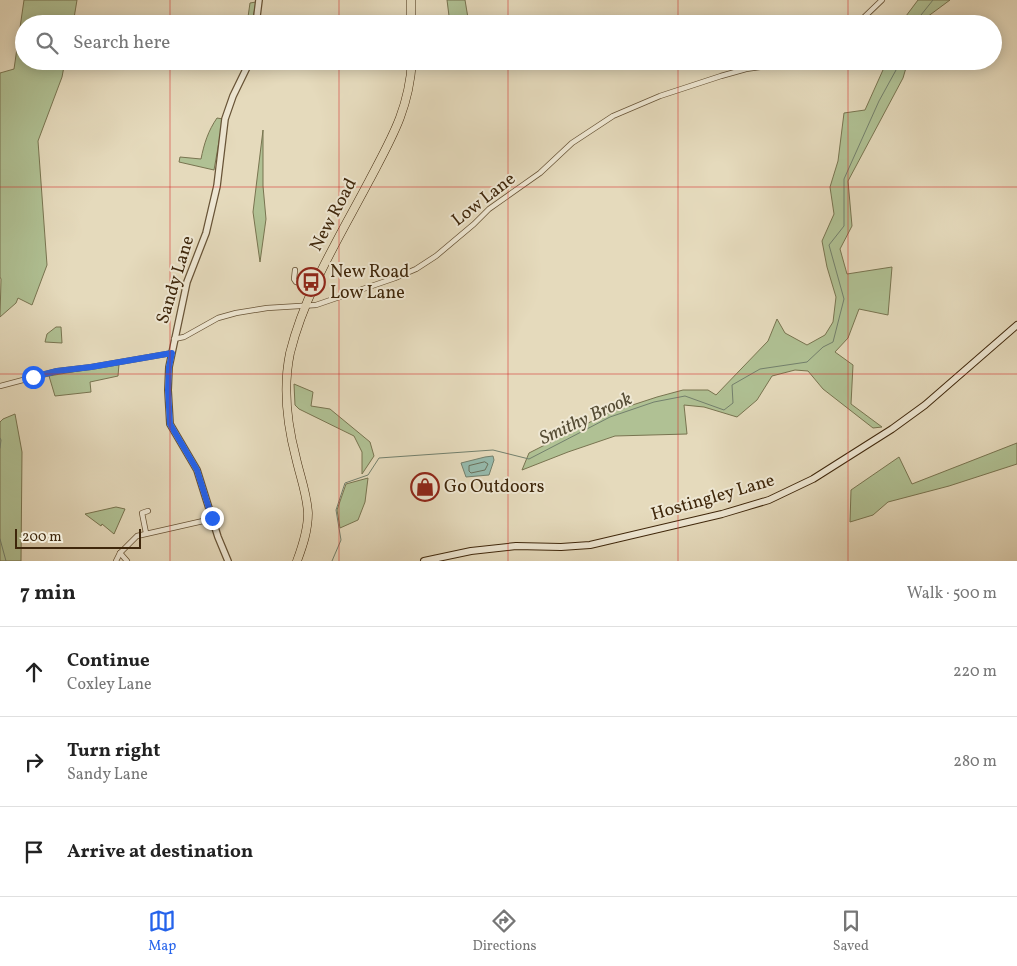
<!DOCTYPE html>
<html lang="en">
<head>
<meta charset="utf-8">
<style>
  :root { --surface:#fff; --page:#f2f2f2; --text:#222; --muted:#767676; --line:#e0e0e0; --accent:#2563eb }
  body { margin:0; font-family:Vollkorn,serif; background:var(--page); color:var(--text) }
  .scale { position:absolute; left:15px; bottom:12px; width:126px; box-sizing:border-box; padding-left:5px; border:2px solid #3f270b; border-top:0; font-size:14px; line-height:18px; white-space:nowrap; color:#3f270b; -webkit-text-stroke:4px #eee7d3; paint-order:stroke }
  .stop { position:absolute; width:15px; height:15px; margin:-11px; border:4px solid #2563eb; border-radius:50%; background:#fff }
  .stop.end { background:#2563eb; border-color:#fff; box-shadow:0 1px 5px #0008 }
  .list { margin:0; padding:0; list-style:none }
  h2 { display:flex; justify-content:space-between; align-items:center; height:65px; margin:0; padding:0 20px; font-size:21px }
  h2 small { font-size:16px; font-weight:400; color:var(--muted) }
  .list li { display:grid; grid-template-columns:32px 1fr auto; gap:15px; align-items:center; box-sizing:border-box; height:90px; padding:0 20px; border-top:1px solid var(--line) }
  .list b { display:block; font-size:19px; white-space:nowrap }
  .list p { margin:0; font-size:16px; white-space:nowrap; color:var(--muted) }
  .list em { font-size:16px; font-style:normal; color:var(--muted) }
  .icon { flex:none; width:28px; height:28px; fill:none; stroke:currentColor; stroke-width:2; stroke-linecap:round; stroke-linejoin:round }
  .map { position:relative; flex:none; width:1017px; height:561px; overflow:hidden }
  .search { position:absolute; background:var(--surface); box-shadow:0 2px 12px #0003; left:15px; right:15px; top:15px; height:55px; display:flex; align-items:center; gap:12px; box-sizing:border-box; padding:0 18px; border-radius:28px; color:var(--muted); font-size:19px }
  .sheet { height:335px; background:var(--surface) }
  nav { display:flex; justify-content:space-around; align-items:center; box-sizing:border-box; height:70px; border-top:1px solid var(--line); background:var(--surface); font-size:14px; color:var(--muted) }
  nav a { display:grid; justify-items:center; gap:2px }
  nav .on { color:var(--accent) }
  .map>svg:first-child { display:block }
</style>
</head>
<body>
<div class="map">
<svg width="1017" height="561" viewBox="0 0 1017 561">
  <rect width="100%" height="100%" fill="#e5dabc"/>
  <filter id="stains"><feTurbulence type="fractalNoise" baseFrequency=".004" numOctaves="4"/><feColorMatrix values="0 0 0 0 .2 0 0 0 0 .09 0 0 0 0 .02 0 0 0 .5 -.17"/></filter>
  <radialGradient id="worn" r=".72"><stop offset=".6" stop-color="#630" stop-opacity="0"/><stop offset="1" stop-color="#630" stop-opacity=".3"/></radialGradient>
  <g fill="#b0c194" stroke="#787450">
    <polygon points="24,0 77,0 73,24 24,24 24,61 65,61 62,77 38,141 47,265 32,305 18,298 16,303 0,317 1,279 0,277 0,73 14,69"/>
    <polygon points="447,0 465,0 469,24 450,24"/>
    <polygon points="918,0 950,0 923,20 921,24 900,24"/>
    <polygon points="256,2 252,24 247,24 250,3"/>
    <polygon points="887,61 908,61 903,78 848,181 852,226 840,249 847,274 892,267 888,315 859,309 848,338 835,352 853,365 851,404 882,427 873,428 823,389 808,371 795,370 772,376 757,400 737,417 704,407 684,405 687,434 615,436 568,452 522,470 529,453 608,413 657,397 683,390 708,390 716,395 768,341 777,319 785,333 807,345 825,335 833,322 836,297 827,267 822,241 834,214 830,187 838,161 844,113 865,110"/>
    <path d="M217,118l6,1 -9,51 -35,-8 1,-5 21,2c3,-15 7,-28 16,-41z"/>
    <polygon points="263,130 263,186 266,219 260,262 253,212"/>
    <polygon points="56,327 61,327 62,343 45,342 47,334"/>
    <polygon points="119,364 118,376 90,382 91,392 55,396 49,376"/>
    <polygon points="294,384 313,392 311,406 330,409 370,442 374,456 362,474 362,452 354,436 299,409 295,405"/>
    <polygon points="15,414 22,452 21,561 0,561 0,422 3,419"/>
    <polygon points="1017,443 1017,464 949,486 888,502 873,515 850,522 851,490 899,457 912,484"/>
    <polygon points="368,478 365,502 358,520 340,528 337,510 346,484"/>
    <polygon points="116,507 125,509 114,534 102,524 101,526 85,514"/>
  </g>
  <polygon fill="#96bbae" stroke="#73806d" points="493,456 494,460 489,475 466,477 461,463 485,457"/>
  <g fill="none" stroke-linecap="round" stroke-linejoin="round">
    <polygon stroke="#6a715c" stroke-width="1" points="485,462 488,464 485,470 471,473 469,471 469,466"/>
    <g stroke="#73806d" stroke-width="1">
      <polyline points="916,24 917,20 933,0"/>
      <polyline points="0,438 1,440 0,448"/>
      <polyline points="0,539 6,561"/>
      <polyline points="332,561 341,540 336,510 345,483 368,475 379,458 493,450 529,459 610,417 654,402 685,396 724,410 733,403 732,385 760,369 807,362 823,347 833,342 844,299 829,245 844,226 844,179 879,101 901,61"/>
    </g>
    <defs>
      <g id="minor">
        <polyline points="857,24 882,0"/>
        <polyline points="295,270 294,279 296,282 315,286"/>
        <polyline points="174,339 184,337 218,318 236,313 267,308 316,305 395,278 416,269 436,256 474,224 489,209 540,173 572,143 613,116 660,96 721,76 746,69 801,61"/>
        <polyline points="0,386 57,371 91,367 172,353"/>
        <polyline points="146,533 142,513 148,511"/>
        <polyline points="120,553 127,561"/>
        <polyline points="116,561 120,553 137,536 212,519"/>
      </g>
      <g id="tertiary">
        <polyline points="256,24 259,0"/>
        <polyline points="228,561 218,537 197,470 170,424 168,390 169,367 187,282 206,233 217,186 225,119 233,96 250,61"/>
      </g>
      <polyline id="secondary" points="424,561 471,551 516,546 561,547 590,545 722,514 769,500 813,479 892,429 925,405 1017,325"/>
      <g id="trunk">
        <polyline points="411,0 411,24"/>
        <path d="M297,561c6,-16 11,-31 11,-48 -1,-19 -8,-37 -12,-55 -9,-34 -13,-71 -6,-105 15,-61 50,-117 79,-172 22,-42 40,-71 43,-120"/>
      </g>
    </defs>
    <use href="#minor" stroke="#685437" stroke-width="6"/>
    <use href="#tertiary" stroke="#685437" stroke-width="8"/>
    <use href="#secondary" stroke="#3f270b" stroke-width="8"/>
    <use href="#trunk" stroke="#3f270b" stroke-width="9"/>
    <use href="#minor" stroke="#eee7d3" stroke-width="4.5"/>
    <use href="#tertiary" stroke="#eee7d3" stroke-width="5.5"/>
    <use href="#secondary" stroke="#eee7d3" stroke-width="6"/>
    <use href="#trunk" stroke="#e5dabc" stroke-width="8"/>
  </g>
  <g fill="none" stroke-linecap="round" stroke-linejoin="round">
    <polyline stroke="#2563eb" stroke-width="6" points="33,377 57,371 91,367 172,353 169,367 168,390 170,424 197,470 212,518"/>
  </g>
  <path fill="none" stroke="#d62828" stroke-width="1" stroke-opacity="0.55" d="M170,0v24M339,0v24M508,0v24M678,0v24M848,0v24M170,61v500M339,61v500M508,61v500M678,61v500M848,61v500M0,187h1017M0,374h1017"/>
  <defs>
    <symbol id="bus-ring" viewBox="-11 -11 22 22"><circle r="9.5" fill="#eee7d3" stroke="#8f2418" stroke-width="1.5"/><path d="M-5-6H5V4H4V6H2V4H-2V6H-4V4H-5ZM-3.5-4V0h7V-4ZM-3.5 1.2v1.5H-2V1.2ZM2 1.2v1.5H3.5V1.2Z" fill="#8f2418"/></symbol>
    <symbol id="shop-ring" viewBox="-11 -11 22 22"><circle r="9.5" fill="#eee7d3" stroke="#8f2418" stroke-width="1.5"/><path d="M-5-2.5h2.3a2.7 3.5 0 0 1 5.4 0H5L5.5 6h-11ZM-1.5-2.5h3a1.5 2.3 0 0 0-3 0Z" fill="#8f2418"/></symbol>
  </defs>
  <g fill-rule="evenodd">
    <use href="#bus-ring" x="295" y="266" width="32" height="32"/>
    <use href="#shop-ring" x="409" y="471" width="32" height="32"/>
  </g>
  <g text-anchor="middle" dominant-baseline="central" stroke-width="4" stroke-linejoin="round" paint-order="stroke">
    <g font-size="18" fill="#3f270b" stroke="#eee7d3">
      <text transform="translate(484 200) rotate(-38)">Low Lane</text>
      <text transform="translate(334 215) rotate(-62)">New Road</text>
      <text transform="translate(176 280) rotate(-73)">Sandy Lane</text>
      <text transform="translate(713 498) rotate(-16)">Hostingley Lane</text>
    </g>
    <g font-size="18" fill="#3f270b" stroke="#eee7d3" text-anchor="start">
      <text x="330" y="272">New Road<tspan x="330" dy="21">Low Lane</tspan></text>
      <text x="444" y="487">Go Outdoors</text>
    </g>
    <g font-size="19" font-style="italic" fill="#554c34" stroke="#eee7d3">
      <text transform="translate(586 419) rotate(-25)">Smithy Brook</text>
    </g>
  </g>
  <rect width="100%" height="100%" filter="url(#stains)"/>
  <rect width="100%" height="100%" fill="url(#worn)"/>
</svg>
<div class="scale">200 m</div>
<div class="stop" style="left:33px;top:377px"></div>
<div class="stop end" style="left:212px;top:518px"></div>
<div class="search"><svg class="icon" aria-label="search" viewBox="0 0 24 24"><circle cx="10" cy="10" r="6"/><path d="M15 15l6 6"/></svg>Search here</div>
</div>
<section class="sheet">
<h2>7 min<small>Walk · 500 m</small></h2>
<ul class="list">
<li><svg class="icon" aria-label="ahead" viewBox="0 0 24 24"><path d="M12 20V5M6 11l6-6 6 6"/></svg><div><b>Continue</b><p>Coxley Lane</p></div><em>220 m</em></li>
<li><svg class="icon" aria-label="right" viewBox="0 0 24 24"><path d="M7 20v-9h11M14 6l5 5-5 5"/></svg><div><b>Turn right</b><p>Sandy Lane</p></div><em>280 m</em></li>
<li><svg class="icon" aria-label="arrive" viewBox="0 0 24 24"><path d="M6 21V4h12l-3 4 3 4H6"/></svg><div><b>Arrive at destination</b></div></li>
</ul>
</section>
<nav>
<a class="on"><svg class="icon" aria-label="map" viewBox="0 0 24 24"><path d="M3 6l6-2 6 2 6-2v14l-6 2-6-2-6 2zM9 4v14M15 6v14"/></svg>Map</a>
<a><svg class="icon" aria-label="directions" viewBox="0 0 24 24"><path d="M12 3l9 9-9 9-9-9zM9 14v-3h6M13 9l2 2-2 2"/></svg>Directions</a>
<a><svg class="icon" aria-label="saved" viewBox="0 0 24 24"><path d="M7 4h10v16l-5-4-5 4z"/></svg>Saved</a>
</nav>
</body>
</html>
